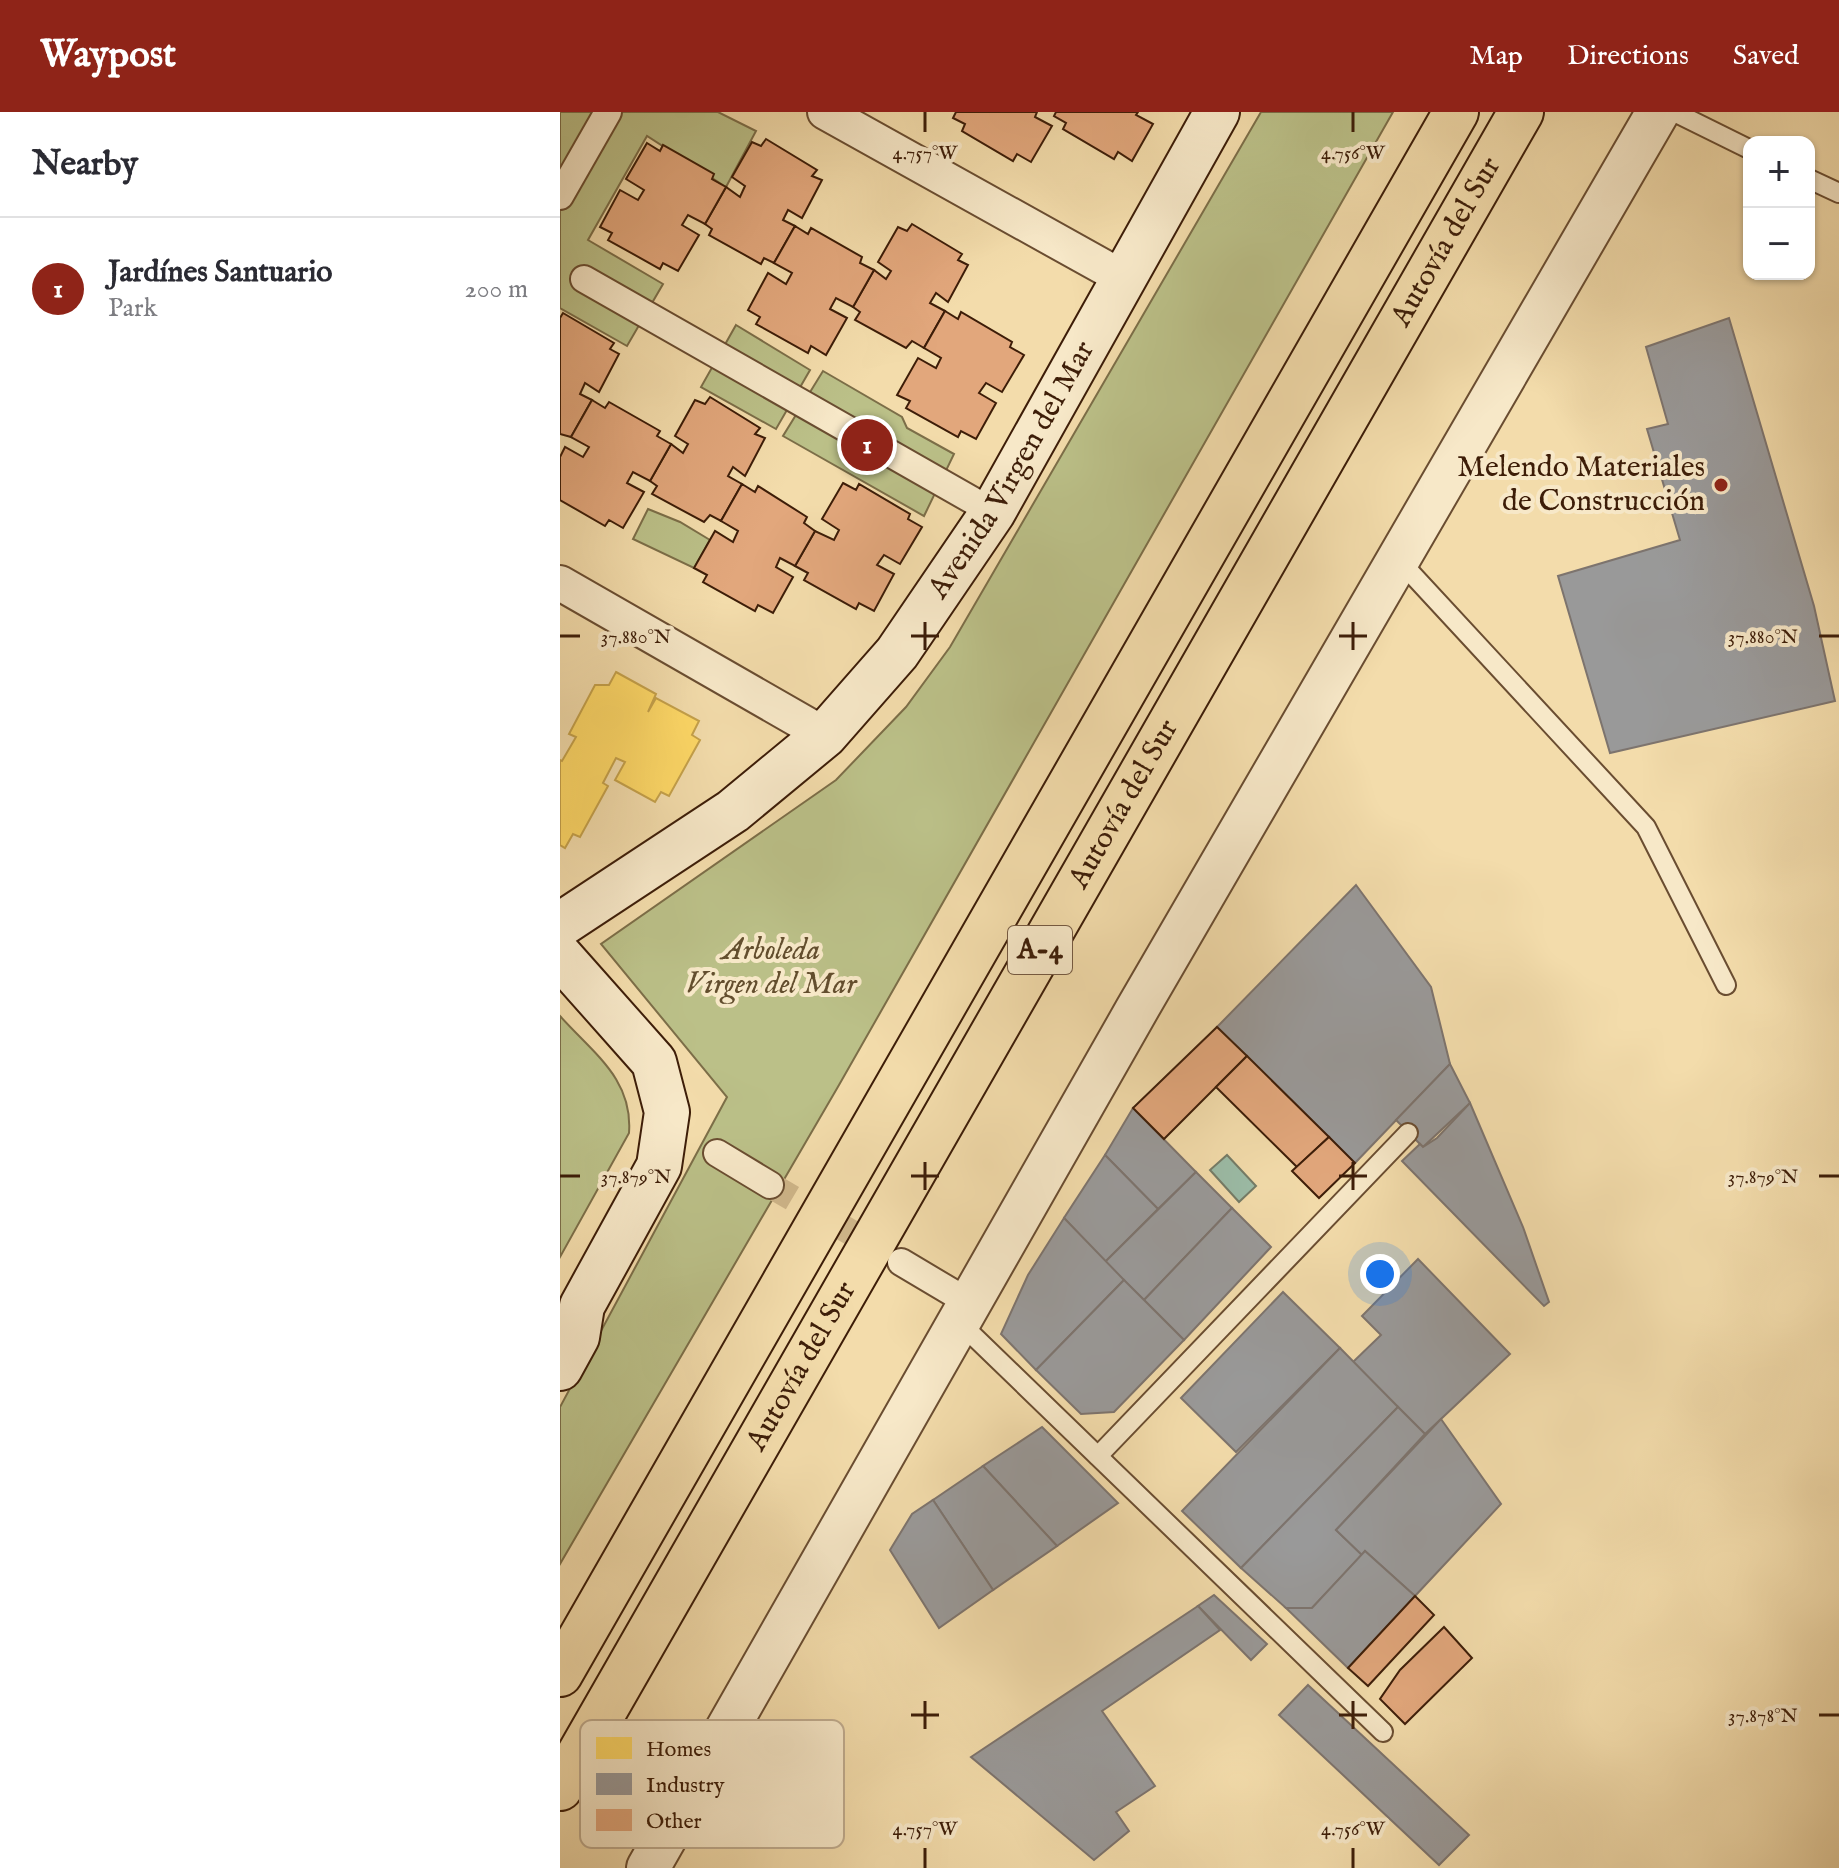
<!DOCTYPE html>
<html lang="en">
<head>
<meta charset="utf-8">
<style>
  :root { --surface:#fff; --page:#f2f2f3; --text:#2b2b33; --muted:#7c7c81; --line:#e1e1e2; --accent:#8f2418 }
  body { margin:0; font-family:"IM FELL English",serif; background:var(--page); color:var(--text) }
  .controls { position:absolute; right:24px; top:24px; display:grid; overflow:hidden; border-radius:16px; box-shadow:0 2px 6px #0004 }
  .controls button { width:72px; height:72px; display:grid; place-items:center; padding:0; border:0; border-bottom:2px solid var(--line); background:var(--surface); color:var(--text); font:40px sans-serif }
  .you { position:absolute; left:820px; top:1162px; width:28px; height:28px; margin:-20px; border:6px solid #fff; border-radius:50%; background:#1a73e8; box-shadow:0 0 0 12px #1a73e833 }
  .badge { display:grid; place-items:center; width:52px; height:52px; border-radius:50%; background:var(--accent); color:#fff; font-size:26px; font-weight:700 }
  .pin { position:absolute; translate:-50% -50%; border:4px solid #fff; box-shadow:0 2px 8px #0006 }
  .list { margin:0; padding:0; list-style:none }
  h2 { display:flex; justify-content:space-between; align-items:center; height:104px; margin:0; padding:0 32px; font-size:34px }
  h2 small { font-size:26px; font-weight:400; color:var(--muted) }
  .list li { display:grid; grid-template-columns:52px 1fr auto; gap:24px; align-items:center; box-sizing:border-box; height:144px; padding:0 32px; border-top:2px solid var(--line) }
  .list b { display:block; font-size:30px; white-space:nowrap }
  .list p { margin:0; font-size:26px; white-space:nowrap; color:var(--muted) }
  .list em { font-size:26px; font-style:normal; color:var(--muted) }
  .map { position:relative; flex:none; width:1279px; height:1756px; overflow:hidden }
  header { display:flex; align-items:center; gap:48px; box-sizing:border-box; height:112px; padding:0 40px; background:var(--accent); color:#fff }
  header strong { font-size:38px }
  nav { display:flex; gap:44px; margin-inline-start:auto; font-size:28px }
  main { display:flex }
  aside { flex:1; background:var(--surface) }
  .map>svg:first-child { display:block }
</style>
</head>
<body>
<header>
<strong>Waypost</strong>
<nav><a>Map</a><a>Directions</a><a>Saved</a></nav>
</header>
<main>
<aside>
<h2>Nearby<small></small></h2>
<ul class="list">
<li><span class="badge">1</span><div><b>Jardínes Santuario</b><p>Park</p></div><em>200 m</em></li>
</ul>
</aside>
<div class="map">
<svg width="1279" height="1756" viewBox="0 0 1279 1756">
  <rect width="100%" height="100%" fill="#f3dcab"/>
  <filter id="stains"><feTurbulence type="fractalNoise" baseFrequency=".0025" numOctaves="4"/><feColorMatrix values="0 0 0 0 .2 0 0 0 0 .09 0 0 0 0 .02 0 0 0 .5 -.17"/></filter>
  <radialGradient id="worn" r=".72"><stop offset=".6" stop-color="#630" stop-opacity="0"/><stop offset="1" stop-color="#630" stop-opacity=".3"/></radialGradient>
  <g fill="#bbc088" stroke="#7c6e48" stroke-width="2">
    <polygon points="0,0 158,0 196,19 166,75 87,24 28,128 103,172 67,234 0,196"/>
    <polygon points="701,0 833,0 279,973 0,1452 0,1295 167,985 41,832 276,668 346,595 390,535"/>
    <polygon points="176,213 250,258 216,317 141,275"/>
    <polygon points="263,259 342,305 347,316 394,342 364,404 223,324"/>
    <polygon points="88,397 120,410 150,428 134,456 73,427"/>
    <path d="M0,904c34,38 73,63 69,117l-69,124z"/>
  </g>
  <polygon fill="#9bbca7" stroke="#757c67" stroke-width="2" points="667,1043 696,1074 679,1090 650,1058"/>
  <polygon fill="#ffd966" stroke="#c5a14a" stroke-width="2" points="56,560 96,582 88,600 96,586 139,609 132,623 140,628 109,684 101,680 95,690 55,668 65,650 56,646 43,671 48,674 20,725 13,722 5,736 0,733 0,648 2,649 16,625 9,622 35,573 49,573"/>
  <g fill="#999" stroke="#7d746e" stroke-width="2">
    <polygon points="1169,206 1254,494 1275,589 1050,641 998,464 1120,428 1087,317 1108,312 1086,235"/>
    <polygon points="796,773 871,875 890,952 795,1051 657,915"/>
    <polygon points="890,952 910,991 863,1035 836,1008"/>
    <polygon points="910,991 963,1115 989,1190 984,1194 842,1049 860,1032 863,1035 877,1026"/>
    <polygon points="573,996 636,1060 598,1097 545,1043"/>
    <polygon points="545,1043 598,1097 545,1150 504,1106"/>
    <polygon points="636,1060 672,1096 584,1188 545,1150"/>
    <polygon points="672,1096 711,1135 624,1228 584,1188"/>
    <polygon points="504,1106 564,1168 476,1258 441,1222 468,1163"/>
    <polygon points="858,1147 950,1242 865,1322 793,1250 821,1223 802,1204"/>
    <polygon points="564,1168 624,1228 554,1300 521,1302 476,1258"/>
    <polygon points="723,1180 780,1236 676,1340 621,1286"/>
    <polygon points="780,1236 838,1295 681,1456 622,1399"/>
    <polygon points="838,1295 865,1322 776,1418 802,1443 752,1496 726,1496 681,1456"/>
    <polygon points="881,1307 941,1392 855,1484 805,1439 802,1443 776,1418"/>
    <polygon points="482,1315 558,1391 497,1434 423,1354"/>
    <polygon points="423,1354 497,1434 433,1478 373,1388"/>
    <polygon points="373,1388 433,1478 379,1516 330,1438 352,1402"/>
    <polygon points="805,1439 855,1484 788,1556 726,1496 752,1496"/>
    <polygon points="654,1483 707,1532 691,1548 638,1494"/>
    <polygon points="638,1494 660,1518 542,1599 595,1674 556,1700 569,1719 534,1748 411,1645"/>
    <polygon points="748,1573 909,1723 879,1753 719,1603"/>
  </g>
  <g fill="#e2a77c" stroke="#3d1d08" stroke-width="2">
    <polygon points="396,0 477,0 475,5 492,14 471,50 457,42 453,49 402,19 405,12 393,6"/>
    <polygon points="496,0 578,0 576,3 593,12 572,49 558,40 554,47 503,17 506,11 494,4"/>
    <polygon points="206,27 257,58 252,64 262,68 242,106 228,98 223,108 235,114 214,151 204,146 201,152 149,123 152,117 145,112 166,75 180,85 185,74 172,65 192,30 201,34"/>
    <polygon points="87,31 100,39 103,33 154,62 152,67 166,75 145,112 128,103 122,113 139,123 118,159 103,151 100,157 48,128 52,121 40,115 60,78 78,88 84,78 66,67"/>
    <polygon points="352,112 402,142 398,148 408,153 388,190 376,181 370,191 385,199 364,236 352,229 346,236 295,208 300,200 293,195 314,158 326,167 331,159 318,150 338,115 347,119"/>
    <polygon points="235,114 248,122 251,116 302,145 300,151 314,158 293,195 276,186 270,197 287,206 266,243 251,234 248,241 196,212 200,205 188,198 208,161 226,172 232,161 214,151"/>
    <polygon points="385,199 398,207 401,200 452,230 450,235 464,243 442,280 426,271 419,281 436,291 416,327 401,319 398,325 346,296 350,289 337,283 358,246 376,256 381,246 364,236"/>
    <polygon points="3,201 54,231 50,237 59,242 39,280 25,271 20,282 32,288 11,325 0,322 0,206"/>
    <polygon points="150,285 200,316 195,322 205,326 185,364 173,355 168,364 182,372 161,409 150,403 144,410 92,382 97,374 90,369 111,332 123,341 128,332 115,324 135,288 145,292"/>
    <polygon points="32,288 45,296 49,290 100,319 97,324 111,332 90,369 73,360 67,371 84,380 63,416 49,408 45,414 0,388 0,345 5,335 23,345 29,335 11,325"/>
    <polygon points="283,371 296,378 299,372 350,402 348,407 362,415 340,452 324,443 317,453 334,462 314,499 299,491 296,497 244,468 248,461 235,454 255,419 274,428 279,418 262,407"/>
    <polygon points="182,372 195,380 198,374 247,405 244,411 255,419 235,454 220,446 216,455 233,465 213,501 198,493 195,499 143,470 147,463 134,456 155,419 173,430 178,419 161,409"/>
    <polygon points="657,915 687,944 604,1027 573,996"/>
    <polygon points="687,944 769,1025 737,1055 656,975"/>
    <polygon points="769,1025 795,1051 759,1086 732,1059"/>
    <polygon points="855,1484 874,1503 808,1574 788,1556"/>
    <polygon points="884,1515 912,1546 845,1612 820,1587 840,1558"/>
  </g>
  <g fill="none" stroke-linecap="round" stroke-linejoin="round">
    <polyline stroke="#cfb68a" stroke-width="26" stroke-dasharray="26 13" stroke-linecap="butt" points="210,1073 321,1138"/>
    <defs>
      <g id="service">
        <polyline points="1114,0 1189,37"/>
        <polyline points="1249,67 1279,81"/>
        <polyline points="838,447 1086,715 1166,873"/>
        <polyline points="399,1210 823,1620"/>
        <polyline points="538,1344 848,1021"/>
      </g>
      <g id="pedestrian">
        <polyline points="0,84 48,0"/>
        <polyline points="24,167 433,400"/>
        <polyline points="157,1041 210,1073"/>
        <polyline points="341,1150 410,1191"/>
      </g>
      <g id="minor">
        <polyline points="265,0 565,167"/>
        <polyline points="0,471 265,623"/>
      </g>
      <polyline id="tertiary" points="88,1756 576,899 1098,0"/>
      <g id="secondary">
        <path id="s1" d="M0,813l173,-114 92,-76 72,-82 96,-141 224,-400"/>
        <polyline points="0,844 94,950 107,1000 99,1054 22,1194 17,1225 0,1256"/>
      </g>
      <g id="motorway">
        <polyline points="0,1562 896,0"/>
        <path id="s2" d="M0,1676l961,-1676"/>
      </g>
    </defs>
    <use href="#service" stroke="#6a4d31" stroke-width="22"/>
    <use href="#pedestrian" stroke="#6a4d31" stroke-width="30"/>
    <use href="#minor" stroke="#6a4d31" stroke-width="38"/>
    <use href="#tertiary" stroke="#6a4d31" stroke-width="46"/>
    <use href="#secondary" stroke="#3d1d08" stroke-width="48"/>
    <use href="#motorway" stroke="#3d1d08" stroke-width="48"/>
    <use href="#service" stroke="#f7e8c8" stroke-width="18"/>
    <use href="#pedestrian" stroke="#f7e8c8" stroke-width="26"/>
    <use href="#minor" stroke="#f7e8c8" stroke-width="34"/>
    <use href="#tertiary" stroke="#f7e8c8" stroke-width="42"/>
    <use href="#secondary" stroke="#f7e8c8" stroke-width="44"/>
    <use href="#motorway" stroke="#f3dcab" stroke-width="44"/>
  </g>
  <path fill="none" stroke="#3d1d08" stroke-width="3" d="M365,0v20M793,0v20M365,510v28M793,510v28M0,524h20M351,524h28M779,524h28M1259,524h20M365,1050v28M793,1050v28M0,1064h20M351,1064h28M779,1064h28M1259,1064h20M365,1589v28M793,1589v28M351,1603h28M779,1603h28M1259,1603h20M365,1736v20M793,1736v20"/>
  <circle fill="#8f2418" stroke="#f7e8c8" stroke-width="3" cx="1161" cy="373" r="8"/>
  <g text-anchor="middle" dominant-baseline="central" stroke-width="8" stroke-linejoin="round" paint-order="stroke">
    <rect fill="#f7e8c8" stroke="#755a42" stroke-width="2" x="448" y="814" width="64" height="48" rx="6"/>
    <g font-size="28" font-weight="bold" fill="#3d1d08">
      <text x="480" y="838">A-4</text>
    </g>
    <g font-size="30" fill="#3d1d08" stroke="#f7e8c8">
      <text stroke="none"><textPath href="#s2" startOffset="1782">Autovía del Sur</textPath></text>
      <text stroke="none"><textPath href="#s1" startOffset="652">Avenida Virgen del Mar</textPath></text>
      <text stroke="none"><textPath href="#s2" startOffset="1134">Autovía del Sur</textPath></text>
      <text stroke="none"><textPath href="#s2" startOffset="486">Autovía del Sur</textPath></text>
    </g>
    <g font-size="30" fill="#3d1d08" stroke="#f7e8c8" text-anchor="end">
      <text x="1145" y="356">Melendo Materiales<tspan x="1145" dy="34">de Construcción</tspan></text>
    </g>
    <g font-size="30" font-style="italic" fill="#634e2e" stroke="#f7e8c8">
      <text x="211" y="839">Arboleda<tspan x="211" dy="34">Virgen del Mar</tspan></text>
    </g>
  </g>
  <rect x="20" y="1608" width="264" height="128" rx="12" fill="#f7e8c8" stroke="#bfab8e" stroke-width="2"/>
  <rect x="36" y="1625" width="36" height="22" fill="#ffd966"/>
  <rect x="36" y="1661" width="36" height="22" fill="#999"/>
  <rect x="36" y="1697" width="36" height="22" fill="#e2a77c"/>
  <g font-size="22" fill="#3d1d08">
    <text x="86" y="1644">Homes</text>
    <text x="86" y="1680">Industry</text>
    <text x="86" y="1716">Other</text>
  </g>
  <g font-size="20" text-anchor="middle" fill="#3d1d08" stroke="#f7e8c8" stroke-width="8" stroke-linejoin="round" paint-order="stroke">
    <text x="365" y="47">4.757°W</text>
    <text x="793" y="47">4.756°W</text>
    <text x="76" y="531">37.880°N</text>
    <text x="1203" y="531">37.880°N</text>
    <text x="76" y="1071">37.879°N</text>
    <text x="1203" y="1071">37.879°N</text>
    <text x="1203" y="1610">37.878°N</text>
    <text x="365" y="1723">4.757°W</text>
    <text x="793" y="1723">4.756°W</text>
  </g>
  <rect width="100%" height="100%" filter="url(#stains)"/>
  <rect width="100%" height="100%" fill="url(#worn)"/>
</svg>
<div class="controls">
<button>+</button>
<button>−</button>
</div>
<div class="you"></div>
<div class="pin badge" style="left:307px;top:333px">1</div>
</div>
</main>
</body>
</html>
